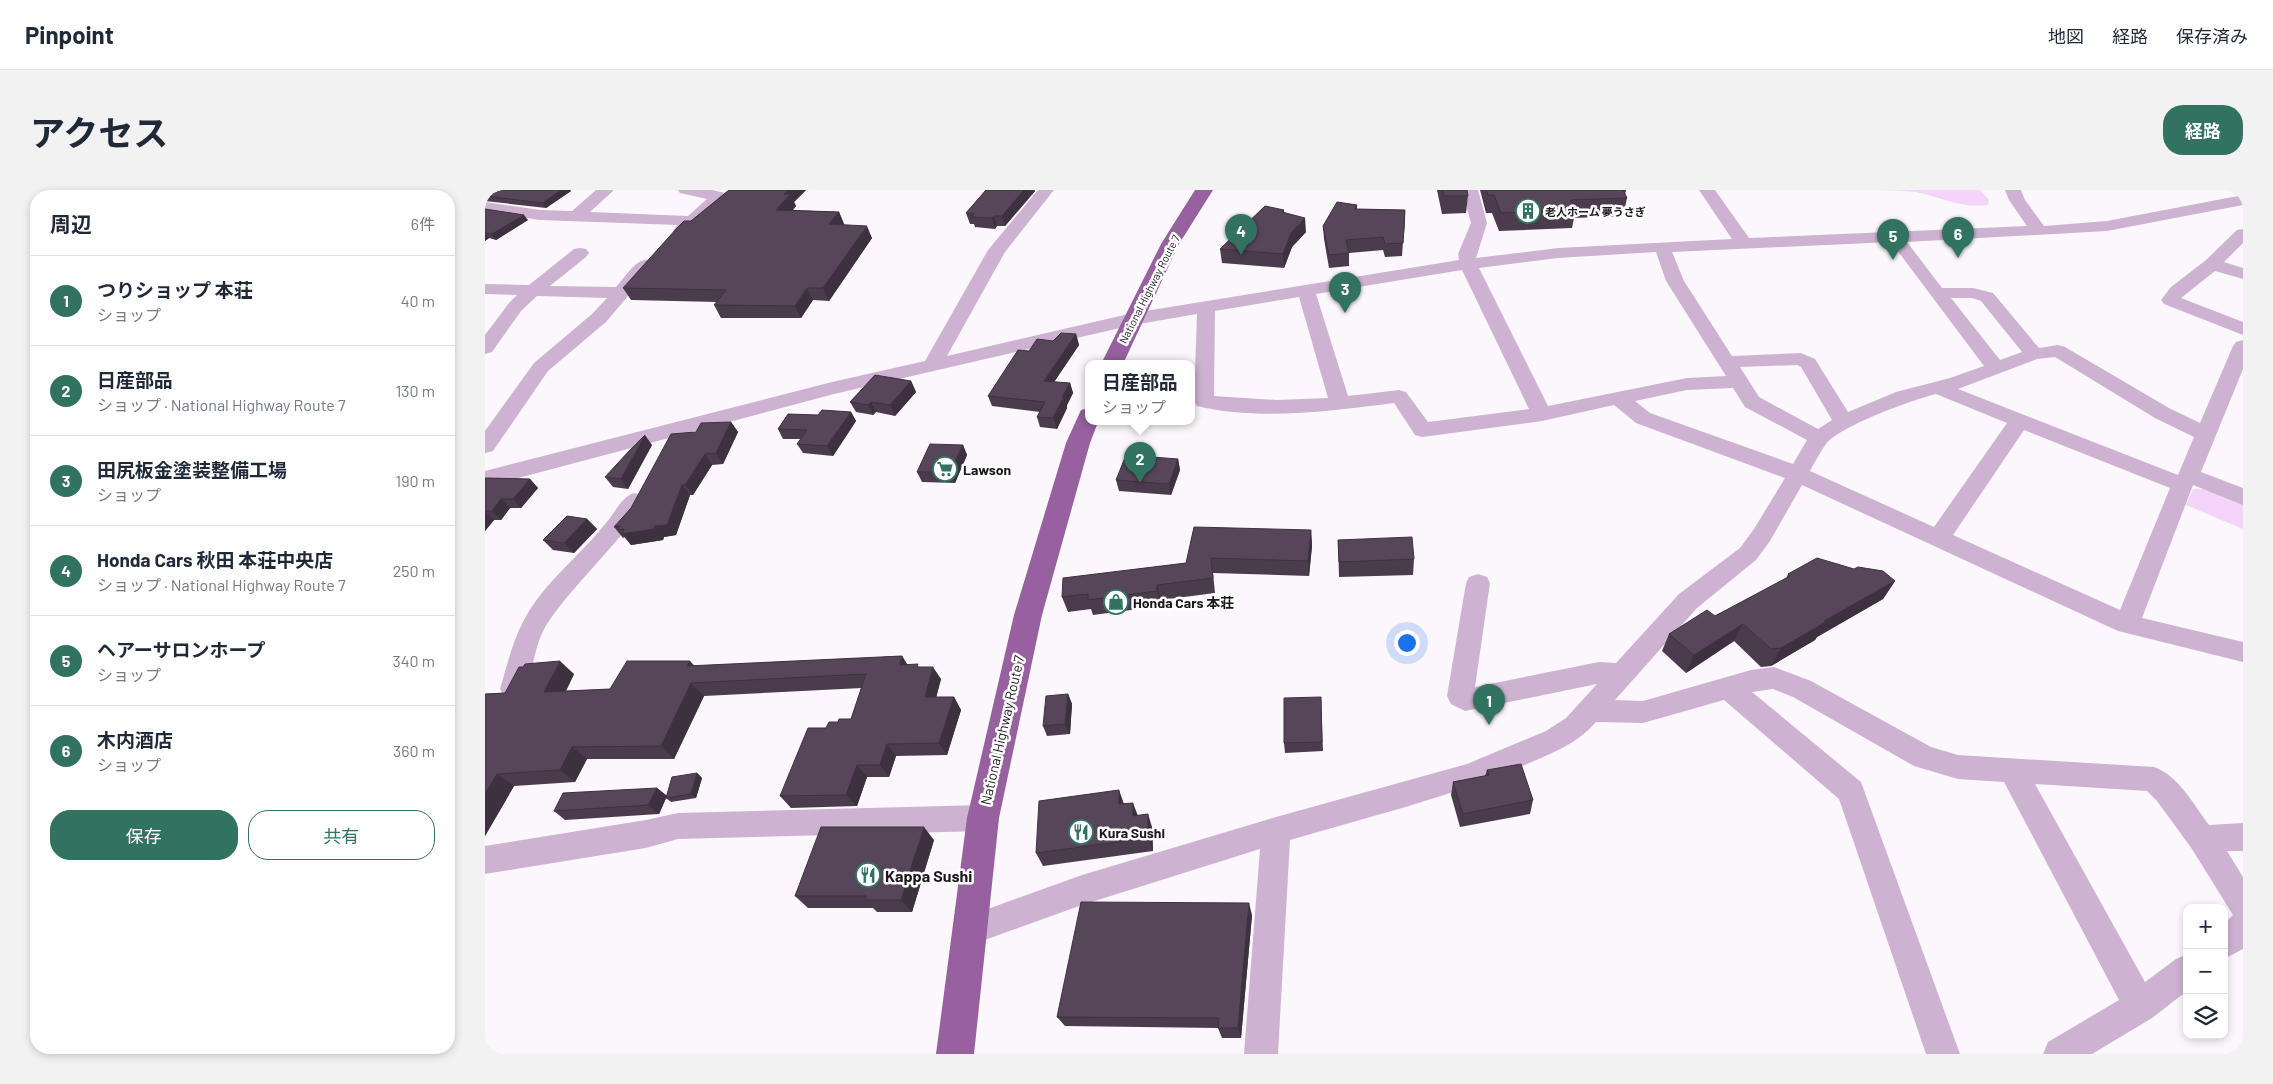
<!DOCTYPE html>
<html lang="ja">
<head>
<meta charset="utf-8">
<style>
  :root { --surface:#fff; --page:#f2f2f3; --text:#1f2937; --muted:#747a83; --line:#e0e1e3; --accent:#327260 }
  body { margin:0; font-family:Barlow,"Noto Sans JP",sans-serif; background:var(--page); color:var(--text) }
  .controls { position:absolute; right:15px; bottom:15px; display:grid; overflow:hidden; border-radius:10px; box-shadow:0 2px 8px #0003 }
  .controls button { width:45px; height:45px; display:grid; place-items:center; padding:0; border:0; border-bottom:1px solid var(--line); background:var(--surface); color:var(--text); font:25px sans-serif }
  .you { position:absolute; left:921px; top:452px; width:18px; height:18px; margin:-12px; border:4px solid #fff; border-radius:50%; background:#1a73e8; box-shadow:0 0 0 8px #1a73e833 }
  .badge { display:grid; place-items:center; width:32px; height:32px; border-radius:50%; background:var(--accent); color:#fff; font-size:16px; font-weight:700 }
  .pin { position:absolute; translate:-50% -41px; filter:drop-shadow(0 1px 2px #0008) }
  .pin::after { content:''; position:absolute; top:26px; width:18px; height:15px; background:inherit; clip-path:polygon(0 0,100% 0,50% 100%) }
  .popup { position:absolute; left:600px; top:170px; width:110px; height:65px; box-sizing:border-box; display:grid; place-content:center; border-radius:10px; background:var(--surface); filter:drop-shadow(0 1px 4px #0005); font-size:16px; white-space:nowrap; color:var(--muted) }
  .popup b { font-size:19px; color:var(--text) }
  .popup::after { content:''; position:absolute; left:50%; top:100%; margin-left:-10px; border:10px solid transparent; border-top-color:var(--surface) }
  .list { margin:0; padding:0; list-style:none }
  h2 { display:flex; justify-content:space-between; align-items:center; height:65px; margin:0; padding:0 20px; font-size:21px }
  h2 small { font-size:16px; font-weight:400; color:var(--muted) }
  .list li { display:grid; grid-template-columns:32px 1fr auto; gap:15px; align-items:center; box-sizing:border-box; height:90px; padding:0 20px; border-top:1px solid var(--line) }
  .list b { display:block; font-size:19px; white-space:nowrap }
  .list p { margin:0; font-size:16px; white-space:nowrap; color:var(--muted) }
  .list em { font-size:16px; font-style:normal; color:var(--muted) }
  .actions { display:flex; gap:10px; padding:15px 20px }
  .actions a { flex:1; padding:11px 0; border:1px solid var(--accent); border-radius:20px; text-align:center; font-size:18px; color:var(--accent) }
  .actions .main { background:var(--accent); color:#fff }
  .icon { flex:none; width:28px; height:28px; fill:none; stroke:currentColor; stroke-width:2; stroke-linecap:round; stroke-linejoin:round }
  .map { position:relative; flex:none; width:1758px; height:864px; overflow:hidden; border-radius:20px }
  header { display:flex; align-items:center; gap:30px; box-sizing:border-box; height:70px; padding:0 25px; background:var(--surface); border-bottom:1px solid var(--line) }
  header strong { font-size:24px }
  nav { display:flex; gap:28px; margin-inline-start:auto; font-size:18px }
  .intro { display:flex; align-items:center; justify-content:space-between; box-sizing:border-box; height:120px; padding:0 30px }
  h1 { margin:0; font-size:35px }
  .button { padding:12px 22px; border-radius:20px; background:var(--accent); color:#fff; font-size:18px; font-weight:700 }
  main { display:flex; gap:30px; padding:0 30px }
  aside { flex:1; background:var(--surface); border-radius:20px; box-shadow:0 2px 8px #0003 }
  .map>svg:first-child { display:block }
</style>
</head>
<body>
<header>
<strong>Pinpoint</strong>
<nav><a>地図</a><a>経路</a><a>保存済み</a></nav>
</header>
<div class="intro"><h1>アクセス</h1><a class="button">経路</a></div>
<main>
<aside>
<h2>周辺<small>6件</small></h2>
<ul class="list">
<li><span class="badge">1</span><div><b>つりショップ 本荘</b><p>ショップ</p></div><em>40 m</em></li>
<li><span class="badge">2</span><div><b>日産部品</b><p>ショップ · National Highway Route 7</p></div><em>130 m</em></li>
<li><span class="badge">3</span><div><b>田尻板金塗装整備工場</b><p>ショップ</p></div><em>190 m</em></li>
<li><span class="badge">4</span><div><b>Honda Cars 秋田 本荘中央店</b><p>ショップ · National Highway Route 7</p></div><em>250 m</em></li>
<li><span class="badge">5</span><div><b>ヘアーサロンホープ</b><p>ショップ</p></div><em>340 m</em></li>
<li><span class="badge">6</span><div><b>木内酒店</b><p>ショップ</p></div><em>360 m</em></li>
</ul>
<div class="actions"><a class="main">保存</a><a>共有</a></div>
</aside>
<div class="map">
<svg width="1758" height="864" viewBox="0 0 1758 864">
  <rect width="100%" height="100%" fill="#fcf7fc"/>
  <g fill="#f4d4f8">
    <path d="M1372,0h123l9,10 -1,5c-25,4 -48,-8 -72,-13 -19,-2 -40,-2 -59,-2z"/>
    <polygon points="1708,299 1727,299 1758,311 1758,339 1701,315"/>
  </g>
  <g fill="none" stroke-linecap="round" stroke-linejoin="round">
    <g fill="#cdb3d1" fill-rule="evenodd">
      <polygon points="111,0 129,0 105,22 203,26 222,9 195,3 193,0 227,0 240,3 242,6 202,45 190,45 188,41 192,35 55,30 0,22 0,12 55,20 87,21"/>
      <path d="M553,0h16l-49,62 -58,104 186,-43 326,-53 -1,-6 13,-31 -9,-33h16l9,33 -11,35 82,-10 174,-9 -33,-49h16l34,48 278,-12 -18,-26 -4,-10h16l4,10 19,26 63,-5 136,-26v10l-136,26 -200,11 35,46h31l20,5 46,55 19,-3 7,2 104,61 31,15 33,-77 3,-4 7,-2v29l-42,103 42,16v17l-50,-20 -51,133 101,24v20l-125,-31 -316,-146 -32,56 -14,19 -59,48 -82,92 28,1 108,-31 23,-3 37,14 120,66 27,8 196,12c24,8 40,38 55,58l34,-2v28h-16l16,26v72l-19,10v-35l9,-9 -41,-66 -35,-48 -10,-10 -112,-7 110,198 31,-23 11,-5v37l-35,27 -60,36h-49l5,-12 71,-42 -115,-218 -46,-3 -44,-13 -121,-69 -20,-8 -21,3 109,90 99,272h-34l-87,-255 -115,-99 -81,23 -47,-1c-19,22 -44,31 -71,43 -75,32 -156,52 -235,75l-12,214h-34l16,-205 -178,56 -111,40 -11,-4 -5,-11 5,-11 11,-4 111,-40 194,-58 191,-53 79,-33 20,-13 31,-34 -132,27 -14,-7 -4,-8 19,-113 3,-6 9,-3 9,3 3,6 -15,104 124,-25 17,1 63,-69 61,-46 14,-19 31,-51 -149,-55 -22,-18 -72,16 -120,16 -7,-2 -21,-32c-62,8 -136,18 -197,3l-3,-5 3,-87 -64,11 -299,69 -349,93v-16l347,-89 93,-21 63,-111zM1406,52l93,124 -34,12 -54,14 -48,20 -33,-53 -14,-6 -69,3 -48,-75 -12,-29zM1171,62l10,29 60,95 -39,2 -139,28 -69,-138 79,-10zM977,80l67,139 -101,13 -22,-30 -7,-2 -51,6 -32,-102zM814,107l29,101 -51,2 -63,-4 1,-85zM1466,108h21l9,3 41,51 -22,8zM1570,167l100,61 39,19 -16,38 -220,-86 79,-30zM1312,175l4,2 31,53 -14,9 -59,-32 -19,-30zM1248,198l12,19 62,33 -14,24 -143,-51 -15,-12 52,-11zM1451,204l71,29 -73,104 -124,-56c5,-9 10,-19 16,-27 14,-18 86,-44 110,-50zM1539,240l146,58 -50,122 -167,-75z"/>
      <polygon points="1758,39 1758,53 1739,72 1758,78 1758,89 1730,81 1696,108 1758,132 1758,145 1679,114 1676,110 1686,97 1721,70 1752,40"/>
      <path d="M95,58l6,1 3,4 -3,4 -36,29 66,1c10,-10 20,-31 36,-27l3,4 -49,58 -58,49 -55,80 -8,2v-22l49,-68 58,-49 15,-16 -70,-2 -16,15 -29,41 -7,2v-19l24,-32 8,-8 -32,-1v-10l44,1 45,-36z"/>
      <path d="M149,303l8,2 3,6c-27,46 -69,79 -98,123 -14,22 -13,50 -25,73l-9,3 -9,-3 -4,-8c7,-23 12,-47 24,-69 20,-38 56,-64 82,-97 9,-10 15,-26 28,-30z"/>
      <polygon points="498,615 508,619 513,628 508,637 498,641 193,649 161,658 0,684 0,656 161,630 193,623"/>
    </g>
    <g fill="#97609f" fill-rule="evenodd">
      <polygon points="710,0 728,0 694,54 638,174 616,174 676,54"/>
      <polygon points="604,218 604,232 613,232 605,253 557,425 514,628 489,864 451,864 482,628 529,425 581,253 596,220"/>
    </g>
  </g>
  <g fill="#4b3c4d">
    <polygon points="0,0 85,0 86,1 61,18 0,11"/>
    <polygon points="244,0 321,0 309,12 311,16 308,20 354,22 359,34 358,35 387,48 344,111 328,110 316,128 236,128 229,115 232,112 146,110 138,98 206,31"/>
    <polygon points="501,0 550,0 550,1 520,36 512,36 510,39 490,37 489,34 485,34 481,23"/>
    <polygon points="952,0 982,0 983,6 981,23 957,24"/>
    <polygon points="995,0 1141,0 1140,5 1142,8 1138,26 1089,28 1087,38 1014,41 1007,23 1001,23"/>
    <polygon points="872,15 872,19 920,20 917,66 900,67 898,60 864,63 864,76 844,78 839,49 838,36"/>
    <polygon points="0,19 43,30 11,50 4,48 0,51"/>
    <polygon points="799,20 799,23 821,42 807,57 799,78 737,73 735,59"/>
    <polygon points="591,144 594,155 569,192 585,193 588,203 582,215 582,218 572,239 555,237 552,227 555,222 507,216 503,206 544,161 568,151"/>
    <polygon points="426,191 431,202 410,226 391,222 388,225 371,222 365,212"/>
    <polygon points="366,222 371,231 348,266 318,263 312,254 316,249 298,249 293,239 333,225"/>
    <polygon points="246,232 253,242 238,274 227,275 208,305 205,305 191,345 179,347 178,350 146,355 140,347 138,348 129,337"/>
    <polygon points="167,255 143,299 128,297 120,287"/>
    <polygon points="478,255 482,265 470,293 437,292 432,282"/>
    <polygon points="693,269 695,280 686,305 634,301 631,290"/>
    <polygon points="0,288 45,289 53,298 36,318 25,318 16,330 9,330 0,341"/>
    <polygon points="102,329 112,339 89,363 68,360 58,350"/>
    <polygon points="826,340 827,356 824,386 728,383 730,403 676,410 676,416 608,425 606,419 583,422 577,407 701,373"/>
    <polygon points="853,350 929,369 928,385 854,387"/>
    <polygon points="1369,379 1410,391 1398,409 1332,447 1330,450 1286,476 1276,477 1249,451 1201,483 1177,461 1184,444 1230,426 1301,389 1303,384"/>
    <polygon points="417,466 422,474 435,477 456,489 451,507 469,507 476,520 462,565 411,566 404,587 382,587 372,616 306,618 295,606 341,538 353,532 366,529 377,498 219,506 189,569 102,569 90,592 29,596 0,646 0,504 20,503 89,484 81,501 125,499 210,476"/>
    <polygon points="583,504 587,514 585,544 562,546 558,536"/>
    <polygon points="836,507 838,561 800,563 799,553"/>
    <polygon points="1002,580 1048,610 1045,624 975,637 966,605 968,592 1000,586"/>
    <polygon points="212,583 217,588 211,608 186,612 181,608 174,624 80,630 69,621 172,598 182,606"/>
    <polygon points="639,614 667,637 668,661 558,676 551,663"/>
    <polygon points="449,650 427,722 392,722 388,718 323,718 310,706"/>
    <polygon points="767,725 756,848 737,848 733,838 580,836 572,827"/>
  </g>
  <g fill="#3d313f">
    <polygon points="76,0 85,0 86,1 61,18 58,13"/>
    <polygon points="304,0 321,0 309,12 311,16 297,32 291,20 299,4"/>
    <polygon points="539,0 550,1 520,36 517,26"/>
    <polygon points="920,20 920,33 917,66 918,53"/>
    <polygon points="354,22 359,34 350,46 344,34"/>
    <polygon points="39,25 43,30 11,50 7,44"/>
    <polygon points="509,26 512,36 510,39 507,28"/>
    <polygon points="820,28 821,42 807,57 799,78 798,64 806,43"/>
    <polygon points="382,36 387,48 344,111 338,98"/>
    <polygon points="0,43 4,48 0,51"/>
    <polygon points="322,98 328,110 316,128 310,116"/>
    <polygon points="591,144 594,155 563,201 559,191"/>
    <polygon points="426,191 431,202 410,226 405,215"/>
    <polygon points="585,193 588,203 582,215 582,218 572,239 568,228"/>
    <polygon points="386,212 391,222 388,225 383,215"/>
    <polygon points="366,222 371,231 348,266 342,256"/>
    <polygon points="246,232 253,242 238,274 231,263"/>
    <polygon points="160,245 167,255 143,299 136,289"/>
    <polygon points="478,255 482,265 470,293 465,282"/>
    <polygon points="220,264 227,275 208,305 200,295"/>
    <polygon points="693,269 695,280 686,305 684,294"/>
    <polygon points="45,289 53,298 36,318 28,309"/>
    <polygon points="197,295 205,305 191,345 179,347 178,350 146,355 137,344 170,336"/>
    <polygon points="16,309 25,318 16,330 7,321"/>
    <polygon points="0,321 9,330 0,341"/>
    <polygon points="102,329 112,339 89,363 79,353"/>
    <polygon points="826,340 827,356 824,386 823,371"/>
    <polygon points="1410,391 1398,409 1332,447 1330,450 1286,476 1296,458 1339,431"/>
    <polygon points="672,395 676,410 676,416 672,401"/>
    <polygon points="1258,434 1249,451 1201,483 1209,465"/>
    <polygon points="417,466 425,479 415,475"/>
    <polygon points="75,471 89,484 74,515 59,502"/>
    <polygon points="205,471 217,484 202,476"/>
    <polygon points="448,477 456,489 448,520 440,507"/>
    <polygon points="206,493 219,506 189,569 176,556"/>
    <polygon points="583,504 587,514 585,544 580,534"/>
    <polygon points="469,507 476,520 462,565 454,553"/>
    <polygon points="402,554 411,566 404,587 395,575"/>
    <polygon points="87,557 102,569 90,592 75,580"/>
    <polygon points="372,575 382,587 372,616 361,605"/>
    <polygon points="212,583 217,588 211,608 206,604"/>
    <polygon points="12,584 29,596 0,646 0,604"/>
    <polygon points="172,598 182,606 174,624 163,615"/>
    <polygon points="634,600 639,614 634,614"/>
    <polygon points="648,613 653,626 648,626"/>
    <polygon points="663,624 667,637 668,661 663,648"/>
    <polygon points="439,637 449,650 427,722 416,710"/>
    <polygon points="764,713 767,725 756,848 753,838"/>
  </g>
  <g fill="#57465a" stroke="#3d313f">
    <polygon points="0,0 76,0 58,13 0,6"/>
    <polygon points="244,0 304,0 299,4 306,4 291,20 354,22 344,34 382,36 338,98 322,98 310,116 229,115 241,100 138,98 192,38 199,31 206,31"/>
    <polygon points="501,0 539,0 517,26 509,26 507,28 487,27 489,24 481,23"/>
    <polygon points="957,0 982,0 983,6 959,6"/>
    <polygon points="1001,0 1138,0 1142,8 1086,10 1090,20 1016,23 1009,5 1003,5"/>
    <polygon points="852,12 872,15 870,19 920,20 918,53 900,54 898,47 861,50 864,63 844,65 838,36"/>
    <polygon points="780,16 799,20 797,22 820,28 806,43 798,64 735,59"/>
    <polygon points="0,19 39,25 7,44 0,43"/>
    <polygon points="576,143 591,144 559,191 585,193 577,207 579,207 568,228 552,227 560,212 503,206 533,160 544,161 552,149 568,151"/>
    <polygon points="390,185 426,191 405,215 386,212 383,215 365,212"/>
    <polygon points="337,220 366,222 342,256 312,254 322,240 293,239 303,224 333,225"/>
    <polygon points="246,232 231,263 220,264 200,295 197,295 182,335 170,336 169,339 137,344 139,339 134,340 135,336 129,337 146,318 186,244 211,242 216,233"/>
    <polygon points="160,245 136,289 120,287 144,261"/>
    <polygon points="445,254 478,255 465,282 432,282"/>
    <polygon points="641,265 693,269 684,294 631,290"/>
    <polygon points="0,288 45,289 28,309 16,309 7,321 0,321"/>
    <polygon points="82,326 102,329 79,353 58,350"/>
    <polygon points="709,337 826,340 823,371 726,368 728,388 672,395 672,401 603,410 603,404 577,407 578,388 701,373"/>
    <polygon points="927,347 929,369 854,372 853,350"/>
    <polygon points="1332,368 1369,379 1373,377 1398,381 1410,391 1339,431 1341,432 1296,458 1286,459 1258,434 1209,465 1184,444 1222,420 1230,426 1305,386 1303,384"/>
    <polygon points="417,466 415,475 433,474 432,477 448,477 440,507 469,507 454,553 402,554 395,575 372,575 361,605 295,606 323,538 341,538 344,532 353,532 354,529 366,529 381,484 206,493 176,556 87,557 75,580 12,584 0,604 0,504 20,503 34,477 38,477 40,474 75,471 59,502 125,499 142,471 205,471 202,476"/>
    <polygon points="583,504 580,534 558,536 561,506"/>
    <polygon points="836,507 837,552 799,553 799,508"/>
    <polygon points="1036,574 1048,610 978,624 968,592 1004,585 1002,580"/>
    <polygon points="212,583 206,604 181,608 187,587"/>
    <polygon points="172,598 163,615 69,621 78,603"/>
    <polygon points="634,600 634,614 648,613 648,626 663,624 663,648 551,663 554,611"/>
    <polygon points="336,637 439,637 416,710 380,710 381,706 310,706"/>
    <polygon points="596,712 764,713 753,838 733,838 734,828 572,827"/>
  </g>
  <defs>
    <symbol id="building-ring" viewBox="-11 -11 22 22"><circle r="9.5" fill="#fff" stroke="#327260" stroke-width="1.5"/><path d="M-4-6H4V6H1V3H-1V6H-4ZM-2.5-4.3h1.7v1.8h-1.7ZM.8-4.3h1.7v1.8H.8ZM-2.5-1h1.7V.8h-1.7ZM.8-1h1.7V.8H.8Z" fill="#327260"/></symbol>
    <symbol id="supermarket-ring" viewBox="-11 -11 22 22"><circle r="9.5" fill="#fff" stroke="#327260" stroke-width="1.5"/><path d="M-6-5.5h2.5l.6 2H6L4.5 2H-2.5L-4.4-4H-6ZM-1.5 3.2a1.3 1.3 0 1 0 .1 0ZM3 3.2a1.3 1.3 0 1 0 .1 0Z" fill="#327260"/></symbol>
    <symbol id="shop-ring" viewBox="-11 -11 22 22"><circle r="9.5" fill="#fff" stroke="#327260" stroke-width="1.5"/><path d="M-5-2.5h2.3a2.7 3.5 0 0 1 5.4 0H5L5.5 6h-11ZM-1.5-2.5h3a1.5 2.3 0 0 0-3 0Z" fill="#327260"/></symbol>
    <symbol id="restaurant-ring" viewBox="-11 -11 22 22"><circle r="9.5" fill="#fff" stroke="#327260" stroke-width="1.5"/><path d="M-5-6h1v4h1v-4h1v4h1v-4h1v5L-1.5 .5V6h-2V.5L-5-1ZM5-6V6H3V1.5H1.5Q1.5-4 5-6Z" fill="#327260"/></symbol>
  </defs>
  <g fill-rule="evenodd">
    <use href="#building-ring" x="1029" y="7" width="28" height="28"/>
    <use href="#supermarket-ring" x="446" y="265" width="28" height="28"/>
    <use href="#shop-ring" x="617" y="398" width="28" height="28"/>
    <use href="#restaurant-ring" x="582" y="628" width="28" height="28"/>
    <use href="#restaurant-ring" x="369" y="671" width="28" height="28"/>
  </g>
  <g text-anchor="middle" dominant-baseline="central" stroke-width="5" stroke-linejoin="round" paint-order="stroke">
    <g font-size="11" font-weight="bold" fill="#1d161e" stroke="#fff" text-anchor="start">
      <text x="1060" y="21">老人ホーム 夢うさぎ</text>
    </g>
    <g font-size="11" fill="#1d161e" stroke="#fff">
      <text transform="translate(664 99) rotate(-63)">National Highway Route 7</text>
    </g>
    <g font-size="14" font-weight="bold" fill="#1d161e" stroke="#fff" text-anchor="start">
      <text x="478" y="279">Lawson</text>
      <text x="648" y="412">Honda Cars 本荘</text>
      <text x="614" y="642">Kura Sushi</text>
    </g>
    <g font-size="14" fill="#1d161e" stroke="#fff">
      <text transform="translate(517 540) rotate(-77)">National Highway Route 7</text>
    </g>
    <g font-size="16" font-weight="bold" fill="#1d161e" stroke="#fff" text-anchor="start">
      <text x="400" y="685">Kappa Sushi</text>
    </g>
  </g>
</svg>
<div class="controls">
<button>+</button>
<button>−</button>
<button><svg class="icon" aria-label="layers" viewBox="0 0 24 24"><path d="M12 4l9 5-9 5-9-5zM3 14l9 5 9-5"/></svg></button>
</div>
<div class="you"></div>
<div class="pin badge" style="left:1004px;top:535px">1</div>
<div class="pin badge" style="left:655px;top:293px">2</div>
<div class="popup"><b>日産部品</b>ショップ</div>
<div class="pin badge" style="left:860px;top:123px">3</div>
<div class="pin badge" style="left:756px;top:65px">4</div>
<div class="pin badge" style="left:1408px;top:70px">5</div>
<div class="pin badge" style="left:1473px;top:68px">6</div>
</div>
</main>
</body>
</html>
